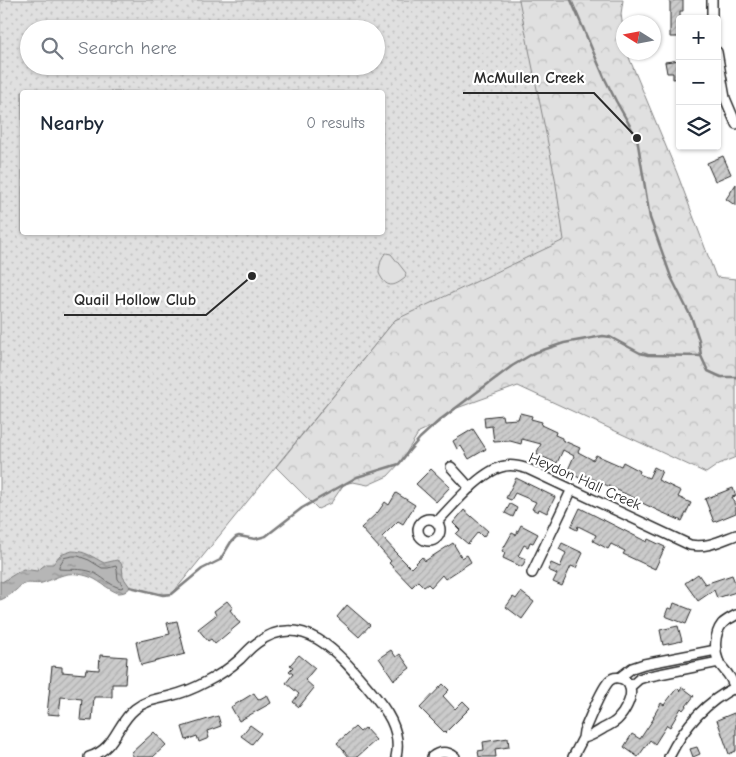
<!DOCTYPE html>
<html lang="en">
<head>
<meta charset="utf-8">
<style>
  :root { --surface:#fff; --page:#f6f6f7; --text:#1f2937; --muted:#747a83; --line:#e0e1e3 }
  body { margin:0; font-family:"Comic Neue",sans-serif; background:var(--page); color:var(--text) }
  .controls { position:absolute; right:15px; top:15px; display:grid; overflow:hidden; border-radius:5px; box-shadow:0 1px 4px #0004 }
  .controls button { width:45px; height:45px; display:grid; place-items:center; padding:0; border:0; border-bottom:1px solid var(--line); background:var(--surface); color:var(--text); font:25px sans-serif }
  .compass { position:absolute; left:616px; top:15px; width:45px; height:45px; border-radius:50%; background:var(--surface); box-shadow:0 1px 4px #0004; rotate:281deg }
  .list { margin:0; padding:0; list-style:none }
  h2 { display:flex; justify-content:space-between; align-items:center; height:65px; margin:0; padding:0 20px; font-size:21px }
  h2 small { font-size:16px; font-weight:400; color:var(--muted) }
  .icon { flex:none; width:28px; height:28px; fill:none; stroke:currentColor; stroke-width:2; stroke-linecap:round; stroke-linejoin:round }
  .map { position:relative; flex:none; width:736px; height:757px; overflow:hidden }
  .search { position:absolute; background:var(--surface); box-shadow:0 1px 4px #0004; left:20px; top:20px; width:365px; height:55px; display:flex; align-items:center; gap:12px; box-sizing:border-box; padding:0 18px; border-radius:28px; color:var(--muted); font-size:19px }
  .panel { position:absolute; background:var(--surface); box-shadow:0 1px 4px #0004; left:20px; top:90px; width:365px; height:145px; border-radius:5px }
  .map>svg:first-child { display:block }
</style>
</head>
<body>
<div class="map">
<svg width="736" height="757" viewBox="0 0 736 757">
  <defs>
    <pattern id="grass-dots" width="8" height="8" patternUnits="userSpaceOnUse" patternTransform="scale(1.25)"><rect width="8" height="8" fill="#e0e0e0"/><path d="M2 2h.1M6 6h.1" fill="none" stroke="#c0c0c0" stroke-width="1.8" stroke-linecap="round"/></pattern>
    <pattern id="forest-crowns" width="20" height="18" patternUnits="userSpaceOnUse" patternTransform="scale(1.25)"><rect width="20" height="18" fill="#e0e0e0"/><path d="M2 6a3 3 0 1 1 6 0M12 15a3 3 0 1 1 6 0" fill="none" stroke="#c0c0c0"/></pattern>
    <pattern id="water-ripples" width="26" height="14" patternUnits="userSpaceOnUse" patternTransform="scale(1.25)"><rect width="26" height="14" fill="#b6b6b6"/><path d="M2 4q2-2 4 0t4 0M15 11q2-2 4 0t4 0" fill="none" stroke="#949494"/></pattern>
    <pattern id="building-hatch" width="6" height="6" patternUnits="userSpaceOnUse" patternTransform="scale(1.25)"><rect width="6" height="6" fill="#cbcbcb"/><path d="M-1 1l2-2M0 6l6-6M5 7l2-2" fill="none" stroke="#aeaeae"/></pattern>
  </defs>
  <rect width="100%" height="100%" fill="#fff"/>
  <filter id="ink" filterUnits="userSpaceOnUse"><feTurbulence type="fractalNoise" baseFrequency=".02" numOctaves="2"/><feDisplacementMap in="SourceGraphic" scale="10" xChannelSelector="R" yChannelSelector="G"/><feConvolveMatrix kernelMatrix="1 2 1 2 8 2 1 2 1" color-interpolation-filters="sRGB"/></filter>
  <g filter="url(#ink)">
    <path fill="url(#grass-dots)" stroke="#868686" fill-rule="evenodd" d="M0,0h571l74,219 -250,101 -223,274h-12l-30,-7 -12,3 -37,-24 -66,16 -15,12zM29,29h347v37h-347zM22,92h360v140h-360z"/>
    <polygon fill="url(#forest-crowns)" stroke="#868686" points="519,0 623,0 621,14 623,28 624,52 628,53 630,60 677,173 716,277 736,279 736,457 719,464 706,473 518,386 457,408 437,424 419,432 400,463 388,476 368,485 353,482 344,484 331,503 318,509 276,467 395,320 564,240 555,178"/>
    <path fill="#e0e0e0" stroke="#868686" d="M386,253l5,1 15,19 -1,5c-11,9 -19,11 -26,-5 0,-5 2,-17 7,-20z"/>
    <path fill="url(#water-ripples)" stroke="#7e7e7e" d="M72,551c13,0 21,6 32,12l13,-3 3,2 2,3 1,12 7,10c-3,5 -7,6 -12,6 -11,-4 -20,-14 -31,-17 -21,-6 -27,1 -45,7 -7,2 -14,-2 -20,2 -3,1 -3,3 -6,5 -3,3 -12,9 -16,10v-19l2,1 21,-13 14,2 9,-7h7l7,-9z"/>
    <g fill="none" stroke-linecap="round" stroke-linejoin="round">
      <path stroke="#636363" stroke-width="1" d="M73,556h5l11,4 13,8h6l8,-2c2,4 1,9 2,13 2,3 4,4 5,8l-2,1c-11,-2 -19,-12 -29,-16 -11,-4 -22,-2 -33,-3v-3l5,-8z"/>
      <g stroke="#7e7e7e" stroke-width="2.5">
        <polyline points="571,0 604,77 616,101 637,138 650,218 671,277 692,319 699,340 701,356 708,371 721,377 736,377"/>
        <polyline points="130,587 163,595 172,594 202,569 220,560 231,542 236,537 239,536 255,539 266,536 302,508 357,477 399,464 409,451 420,438 441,419 512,366 534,353 564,343 603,336 610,337 640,353 648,355 701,356"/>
      </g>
    </g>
    <g fill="url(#building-hatch)" stroke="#2b2b2b">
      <polygon points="670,0 683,0 683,11 680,11 680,37 670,37"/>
      <polygon points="680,60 680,78 673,79 673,73 667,73 665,62"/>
      <polygon points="723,156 731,174 715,181 707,163"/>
      <polygon points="736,184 736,206 726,199"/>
      <polygon points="520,413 532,416 531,419 542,422 541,425 556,432 555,435 562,438 562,440 580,448 578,452 593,460 596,455 621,466 623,462 640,471 639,474 649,478 654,467 662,471 658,480 681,491 678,497 691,503 682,521 661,512 638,501 639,500 584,475 582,479 567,472 574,456 563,450 557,463 536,454 541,444 522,439 521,444 510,441 494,442 492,426 485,427 484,417 502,415 503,420 518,419"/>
      <polygon points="473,429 486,449 469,459 461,446 457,449 453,441"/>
      <polygon points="431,469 450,487 436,502 416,484"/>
      <polygon points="516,478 555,497 547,513 539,509 538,512 532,509 536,502 515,493 511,500 506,498"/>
      <polygon points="733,488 736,496 732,497 736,508 736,513 714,522 705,499"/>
      <polygon points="396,493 415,505 403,524 398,521 382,537 396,552 395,552 411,568 422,557 425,561 453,543 462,558 467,555 471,562 445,579 442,575 431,587 428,584 424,587 418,581 412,587 389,563 391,561 361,528 378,512 385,502 389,505"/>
      <polygon points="510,504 517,508 513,517 505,513"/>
      <polygon points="580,508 647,542 648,539 665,547 655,569 623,554 625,551 611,544 608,549 593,541 596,535 578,526 577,530 571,527"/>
      <polygon points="464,510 488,531 483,537 478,532 468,544 456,534 460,530 453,523"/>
      <polygon points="521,525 538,534 533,543 530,542 528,547 524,545 518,556 526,559 522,567 503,558 505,553 502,551 512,533 516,535"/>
      <polygon points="562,543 583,553 576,568 571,566 562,586 553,582 557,574 548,570 551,563 560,567 566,553 559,549"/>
      <polygon points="698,574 705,584 732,575 736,585 736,592 717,598 714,590 698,601 685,583"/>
      <polygon points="521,592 534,602 522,619 506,607 513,597 516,599"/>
      <polygon points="227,601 233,608 230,610 240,623 215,644 211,639 208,641 198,629 216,615 214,611"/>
      <polygon points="674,603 692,610 686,624 665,616 668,608 672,609"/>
      <polygon points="347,605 370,625 359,637 337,617"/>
      <polygon points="177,621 185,654 141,665 136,642 170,634 167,623"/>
      <polygon points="678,626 682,641 663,645 660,630"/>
      <polygon points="391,650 396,657 400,654 410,668 394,680 379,658"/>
      <polygon points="100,655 127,657 125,684 112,684 112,697 94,697 92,721 80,720 82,699 61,697 59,715 47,714 52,666 62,667 62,672 85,674 86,669 99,670"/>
      <polygon points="299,655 315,668 305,680 314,688 299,707 293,702 299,694 286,683 293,674 289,671 293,667 290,665"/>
      <polygon points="443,684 449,690 443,696 455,709 463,701 470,708 445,733 420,708"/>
      <polygon points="682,687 694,696 683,710 681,708 670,727 667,725 655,744 650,740 638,757 624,747 632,734 640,739 654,718 653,717 661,703 664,705 677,688 680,691"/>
      <polygon points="254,693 258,700 267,695 271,703 239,721 231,707"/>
      <polygon points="734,713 736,719 736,751 729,754 717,720"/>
      <polygon points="218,716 221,726 207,731 209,738 199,742 197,736 186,740 182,727"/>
      <polygon points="250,725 261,733 252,744 241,736"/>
      <polygon points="355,727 360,732 365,728 376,740 357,757 349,757 337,743"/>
      <polygon points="154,732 166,745 153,757 134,757 131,753"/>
      <polygon points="508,738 509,747 495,749 496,757 479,757 478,751 484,750 483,742"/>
      <polygon points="697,747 700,754 693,757 690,749"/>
    </g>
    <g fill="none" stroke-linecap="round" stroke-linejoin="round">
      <defs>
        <g id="minor">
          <polyline points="712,0 712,19"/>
          <polyline points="717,52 725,98 736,124"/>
          <polyline points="451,467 470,488"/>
          <circle cx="429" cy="530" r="11"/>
          <path d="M437,522c16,-17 45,-52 68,-56 9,-2 16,1 23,3l162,76c17,3 30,-4 46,-10"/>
          <polyline points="532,573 572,489"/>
          <path d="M736,615c-5,3 -10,5 -14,9 -8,10 -8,27 -3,39 3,5 7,8 10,13 3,4 5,10 7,14"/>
          <polyline points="619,678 632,668 644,664 716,650"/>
          <polyline points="630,687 639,679 645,677 719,662"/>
          <path d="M89,757c27,-8 27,-33 46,-48 11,-9 23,-10 35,-13 13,-3 25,-8 36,-14 12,-6 24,-14 34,-23 6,-6 11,-12 17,-16 46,-35 84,13 112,46 17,20 33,41 27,68"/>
          <path d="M432,757c7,-6 16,-6 23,0"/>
          <path d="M573,757l10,-19 1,-7c6,-13 16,-40 25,-50 7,-7 19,-2 21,7 3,10 -6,25 -13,32 -3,3 -9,6 -13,8 -7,4 -13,9 -21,10"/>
          <path d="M669,757c15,-30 36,-55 67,-70"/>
        </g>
      </defs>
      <use href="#minor" stroke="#2b2b2b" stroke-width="12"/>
      <use href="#minor" stroke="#fff" stroke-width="9"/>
    </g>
  </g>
  <g text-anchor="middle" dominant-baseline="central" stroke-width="4.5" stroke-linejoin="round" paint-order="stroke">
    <g font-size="15" fill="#2b2b2b" stroke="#fff">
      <text transform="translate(585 481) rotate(24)">Heydon Hall Creek</text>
    </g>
  </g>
  <path fill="none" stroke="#2b2b2b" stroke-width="2" d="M637 138L594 93H463M252 276L206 315H64"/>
  <g fill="#2b2b2b" stroke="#fff" stroke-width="2">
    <circle cx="637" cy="138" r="5"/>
    <circle cx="252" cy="276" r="5"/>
  </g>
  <g font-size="16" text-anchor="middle" font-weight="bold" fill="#2b2b2b" stroke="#fff" stroke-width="4.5" stroke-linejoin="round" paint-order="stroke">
    <text x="529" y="83">McMullen Creek</text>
    <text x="135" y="305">Quail Hollow Club</text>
  </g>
</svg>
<div class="controls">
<button>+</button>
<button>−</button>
<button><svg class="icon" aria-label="layers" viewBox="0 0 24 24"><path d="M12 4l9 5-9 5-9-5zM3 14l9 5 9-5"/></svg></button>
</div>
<svg class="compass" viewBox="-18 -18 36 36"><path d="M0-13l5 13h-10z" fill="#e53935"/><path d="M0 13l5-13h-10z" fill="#747a83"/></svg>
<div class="search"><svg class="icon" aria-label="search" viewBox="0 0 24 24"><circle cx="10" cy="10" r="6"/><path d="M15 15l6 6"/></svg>Search here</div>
<section class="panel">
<h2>Nearby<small>0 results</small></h2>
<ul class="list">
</ul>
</section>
</div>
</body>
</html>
